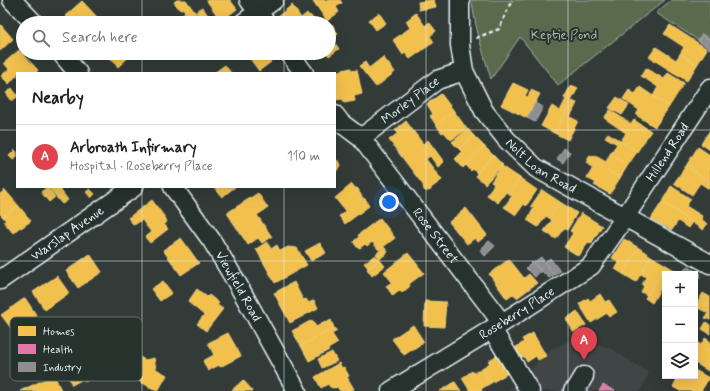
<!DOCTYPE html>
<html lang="en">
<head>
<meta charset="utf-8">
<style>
  :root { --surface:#fff; --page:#f2f2f2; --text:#202124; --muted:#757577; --line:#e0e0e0; --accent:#84575d }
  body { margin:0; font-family:Mynerve,sans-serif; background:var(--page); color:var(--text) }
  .controls { position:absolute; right:12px; bottom:12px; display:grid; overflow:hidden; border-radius:0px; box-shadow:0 4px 16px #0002 }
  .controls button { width:36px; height:36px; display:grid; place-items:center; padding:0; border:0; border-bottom:1px solid var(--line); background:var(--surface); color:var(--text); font:20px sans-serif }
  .you { position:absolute; left:389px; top:202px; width:14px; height:14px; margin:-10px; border:3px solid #fff; border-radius:50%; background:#1a73e8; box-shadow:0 0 0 6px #1a73e833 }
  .badge { display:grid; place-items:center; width:26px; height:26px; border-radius:50%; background:var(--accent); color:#fff; font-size:13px; font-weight:700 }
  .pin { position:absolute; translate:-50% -33px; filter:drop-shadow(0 1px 2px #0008) }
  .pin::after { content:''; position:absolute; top:21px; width:14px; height:12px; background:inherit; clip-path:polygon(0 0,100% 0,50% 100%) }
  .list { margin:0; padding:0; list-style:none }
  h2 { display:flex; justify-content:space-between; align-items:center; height:52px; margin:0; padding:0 16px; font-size:17px }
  h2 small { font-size:13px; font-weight:400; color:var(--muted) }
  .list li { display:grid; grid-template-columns:26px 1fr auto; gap:12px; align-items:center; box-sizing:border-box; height:64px; padding:0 16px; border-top:1px solid var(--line) }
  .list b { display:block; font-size:15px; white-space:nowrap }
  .list p { margin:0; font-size:13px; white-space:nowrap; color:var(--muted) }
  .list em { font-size:13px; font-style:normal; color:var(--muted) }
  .icon { flex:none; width:22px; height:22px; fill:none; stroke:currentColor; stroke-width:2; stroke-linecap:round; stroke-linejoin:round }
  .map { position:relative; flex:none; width:710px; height:391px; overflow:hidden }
  .search { position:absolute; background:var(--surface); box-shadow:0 4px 16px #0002; left:16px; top:16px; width:320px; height:44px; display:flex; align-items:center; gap:10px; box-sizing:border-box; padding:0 14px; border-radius:22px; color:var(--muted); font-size:15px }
  .panel { position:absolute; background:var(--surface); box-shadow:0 4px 16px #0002; left:16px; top:72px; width:320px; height:116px; border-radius:0px }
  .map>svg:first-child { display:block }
</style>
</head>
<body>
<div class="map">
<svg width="710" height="391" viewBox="0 0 710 391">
  <rect width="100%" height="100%" fill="#323b37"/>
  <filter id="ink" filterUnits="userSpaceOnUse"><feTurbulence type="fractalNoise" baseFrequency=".025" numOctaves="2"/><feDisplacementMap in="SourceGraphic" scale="8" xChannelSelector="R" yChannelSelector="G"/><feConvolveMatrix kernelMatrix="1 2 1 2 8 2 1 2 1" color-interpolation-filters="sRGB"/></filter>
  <g filter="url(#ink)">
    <polygon fill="#404444" points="577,337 612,349 649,373 640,391 506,391 512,387 551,349"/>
    <g fill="#5a6b4e" stroke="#a1aea3">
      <path d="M472,0h193l-107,85 -38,-48 -29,42c-7,-24 -17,-54 -19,-79z"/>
      <polygon points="671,0 710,0 710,39 702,34 698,40 656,13"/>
    </g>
    <g fill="#f2c14e" stroke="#efcf81">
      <polygon points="177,0 186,0 199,18 192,22 193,23 167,23 173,19 173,20 177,18 178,18 185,12 183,8 180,10 174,2"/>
      <polygon points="207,0 230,0 237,9 221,21 207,1"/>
      <polygon points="315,0 340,0 342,3 336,7 339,12 327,21 313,1"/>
      <polygon points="430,0 434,0 436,7 419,10 418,2"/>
      <polygon points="82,1 98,18 92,23 72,23 65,16"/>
      <polygon points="292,5 301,18 307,13 309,16 310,15 317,23 282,23 277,17"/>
      <polygon points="202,7 210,18 204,23 196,12"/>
      <polygon points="379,13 386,23 376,30 369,20"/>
      <polygon points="416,13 425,26 429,22 436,31 430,36 434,42 410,59 405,53 403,55 393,40 410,28 406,21"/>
      <polygon points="118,18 123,23 112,23"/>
      <polygon points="162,18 166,23 155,23"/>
      <polygon points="0,24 13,39 0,51"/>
      <polygon points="332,24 338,34 332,38 329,33 329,26"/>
      <polygon points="670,25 707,49 697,65 680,54 684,47 664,34"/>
      <polygon points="335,43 339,49 329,56 327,53 329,53 329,47"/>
      <polygon points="656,47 676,60 680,54 697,65 687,81 649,57"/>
      <polygon points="19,50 38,70 36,73 17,73 17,77 16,76 9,84 1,76 9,69 4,63"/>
      <polygon points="106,53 132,53 132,54 118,67"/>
      <polygon points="242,53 269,53 270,54 266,56 271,62 259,71 248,56 246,58"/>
      <polygon points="383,57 395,72 376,87 359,66 365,62 369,68"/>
      <polygon points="225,65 231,73 214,73"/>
      <polygon points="351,68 351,71 357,70 362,94 354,96 355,101 344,103 343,99 335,100 335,73 330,73"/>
      <polygon points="646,68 664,79 668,73 684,83 669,107 653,96 658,87 641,76"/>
      <polygon points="513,83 528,90 525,96 528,97 531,90 540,94 527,118 501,105"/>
      <polygon points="571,85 578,88 554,133 541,126 552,106 560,111 566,99 564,98"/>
      <polygon points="640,87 669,107 655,127 636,115 639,110 623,99 629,90 635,94"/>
      <polygon points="12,88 17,95 17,97 12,101 6,93"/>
      <polygon points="441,94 454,111 436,125 430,116 433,114 427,104"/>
      <polygon points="617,97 629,105 622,115 609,108"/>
      <polygon points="572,101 577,103 570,117 578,121 568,140 554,133"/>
      <polygon points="610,110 631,124 634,120 651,131 637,152 621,141 626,133 604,118"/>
      <polygon points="454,111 467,129 451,140 444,132 442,133 436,125"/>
      <polygon points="406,121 423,144 428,140 444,162 438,167 430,156 426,159 442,180 431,188 431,190 428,191 425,191 424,190 423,185 389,140 398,133 395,130"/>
      <polygon points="468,129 474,136 459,149 452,142"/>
      <polygon points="710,130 710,150 701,144"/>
      <polygon points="608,133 637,152 628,165 610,154 617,144 605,137"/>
      <polygon points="474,136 484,146 463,168 455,159 462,152 459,149"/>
      <polygon points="484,146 493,155 477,173 473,169 471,171 466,165"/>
      <polygon points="698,147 710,155 710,183 686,166"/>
      <polygon points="15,150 17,152 17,157 13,160 9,156"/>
      <polygon points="610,154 628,165 620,178 588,159 590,155 593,157 594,155 606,162"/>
      <polygon points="493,155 503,165 485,184 476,176 477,173"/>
      <polygon points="588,159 620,178 610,194 594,185 596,183 587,178 593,168 586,163"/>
      <polygon points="335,161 339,161 341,165 340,168 335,172"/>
      <polygon points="502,166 520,178 509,194 506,192 498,203 487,195 494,184 491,182"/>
      <polygon points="686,166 710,183 710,188 709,189 700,183 692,195 674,183"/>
      <polygon points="520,178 537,190 526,206 524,204 516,215 504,207 512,196 509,194"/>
      <polygon points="352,184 355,188 357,188 359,190 359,192 363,198 365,199 367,201 367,203 369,206 345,224 339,216 346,212 335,198"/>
      <polygon points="671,186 691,199 686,206 702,216 701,219 707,224 703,230 662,202"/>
      <polygon points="47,187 55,197 49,202 41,192"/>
      <polygon points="49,187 58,187 62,191 56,196 49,188"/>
      <polygon points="214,187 235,187 222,197"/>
      <polygon points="90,189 95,194 91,198 86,192"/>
      <polygon points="5,190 18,205 3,217 0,214 0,194"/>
      <polygon points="542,190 560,202 549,218 546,216 538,227 527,220 534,208 531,206"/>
      <polygon points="62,192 68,200 62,204 56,197"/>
      <polygon points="258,193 268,208 257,215 272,237 262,243 258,238 248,245 227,213"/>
      <polygon points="152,200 166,219 166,220 167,222 164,224 168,229 150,243 145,237 151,232 142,220 134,225 128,218"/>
      <polygon points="560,202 577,213 567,230 564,228 556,239 544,231 552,220 549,218"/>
      <polygon points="662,202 692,222 688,228 678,221 672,230 651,219"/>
      <polygon points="18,205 31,221 21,228 20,227 13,233 4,222 6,221 3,217"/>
      <polygon points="466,208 487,235 478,242 475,238 467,244 449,222"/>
      <polygon points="581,213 602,226 591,244 588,242 579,256 564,247 573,233 570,231"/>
      <polygon points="380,218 395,238 379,250 372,242 367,246 365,244 360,248 357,247 354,243 354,241 359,237 358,235"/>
      <polygon points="181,238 199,263 181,275 163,250"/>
      <polygon points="624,239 639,248 623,274 615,269 619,263 612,258"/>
      <polygon points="267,242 271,249 277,245 280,251 288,247 297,248 307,265 275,283 256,249"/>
      <polygon points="320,243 326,253 311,261 305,251"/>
      <polygon points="384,247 388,252 380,259 376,254"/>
      <polygon points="639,248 651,256 636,282 623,274"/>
      <polygon points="408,253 424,273 409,284 410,286 402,293 400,290 393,296 386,286 392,282 384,272"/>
      <polygon points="90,254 102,272 78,288 66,271"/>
      <polygon points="375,255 379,260 368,268 364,263"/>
      <polygon points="651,256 666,265 647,295 641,292 644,286 642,285 646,277 641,274"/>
      <polygon points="509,259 524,278 529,274 537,283 517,298 514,294 507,299 489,274"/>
      <polygon points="380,260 385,266 372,276 367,269"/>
      <polygon points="666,265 681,274 665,274 665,288 662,286 652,303 645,298"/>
      <polygon points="57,276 69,293 45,310 33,292"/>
      <polygon points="163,281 172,293 160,301 151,289"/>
      <polygon points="294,282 303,300 306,299 309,303 314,300 318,308 290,323 274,293"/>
      <polygon points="197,289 207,297 209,295 219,303 217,305 223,309 206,331 197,324 204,315 188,302"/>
      <polygon points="703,293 710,297 710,306 699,300"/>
      <polygon points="600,294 605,302 609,300 617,312 609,317 607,313 591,323 579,304 588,298 590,301"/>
      <polygon points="25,298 37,316 14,332 1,315"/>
      <polygon points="699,300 710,306 710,320 705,318 708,313 696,307"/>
      <polygon points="425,301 446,302 444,327 424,326"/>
      <polygon points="577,311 586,325 574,332 566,319"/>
      <polygon points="312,320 316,327 325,322 326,323 331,320 334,328 301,346 292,331"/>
      <polygon points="706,322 710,325 710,334 702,329"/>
      <polygon points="413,325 424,342 404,355 392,339"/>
      <polygon points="334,328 337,331 332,334 338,343 328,349 329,350 309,361 301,346"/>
      <polygon points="228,333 241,356 220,367 219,365 208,371 203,361 214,355 208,343"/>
      <polygon points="533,333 546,356 538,360 536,356 527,362 524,356 516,361 510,351 524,342 522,339"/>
      <polygon points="705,338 710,341 710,372 695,363 695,341 701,345"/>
      <polygon points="332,352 337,361 322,368 318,359"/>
      <polygon points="133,353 145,360 154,358 156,369 167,375 158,391 157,391 137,380 139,377 133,374 132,375 123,370"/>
      <polygon points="499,354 510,372 491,383 482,368 490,363 488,361"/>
      <polygon points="83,360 92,378 85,382 83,379 72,385 65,369"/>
      <polygon points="339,363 342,368 344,367 349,376 347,377 354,389 350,391 340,391 337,387 334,388 330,387 328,384 321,388 315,377"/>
      <polygon points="482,368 491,383 481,389 482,391 470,391 462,378 472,371 473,373"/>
      <polygon points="695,370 709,378 701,391 680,391 673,387 677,379 672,376 695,376"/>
      <polygon points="54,375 61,390 59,391 38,391 35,384"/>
      <polygon points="243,380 253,391 231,391"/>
      <polygon points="455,382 461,391 440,391"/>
      <polygon points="35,384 38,391 20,391"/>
    </g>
    <polygon fill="#e377a8" stroke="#e49cc0" points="603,385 615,391 599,391"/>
    <g fill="#8d8d92" stroke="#a8abb1">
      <polygon points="702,35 710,40 710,49 698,41"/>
      <polygon points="535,103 543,107 535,122 527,118"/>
      <polygon points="564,148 570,152 563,163 557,159"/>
      <polygon points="489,241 495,246 485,256 480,250"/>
      <polygon points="541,257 554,275 549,278 533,263"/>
      <polygon points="550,258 560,271 554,275 545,262"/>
      <polygon points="532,262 541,271 535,277 526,268"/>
      <polygon points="687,266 694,270 692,274 682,274"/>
      <polygon points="694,270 701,274 696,283 695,274 692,274"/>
    </g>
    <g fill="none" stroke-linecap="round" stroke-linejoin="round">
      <defs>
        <g id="minor">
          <polyline points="12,0 34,23"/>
          <polyline points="249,0 266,23"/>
          <path id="s1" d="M460,0v45l4,26 20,40 23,29 29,28 174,96"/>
          <polyline points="243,23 274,0"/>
          <polyline points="61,53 78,73"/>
          <polyline points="289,53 304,73"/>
          <path id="s2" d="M335,115l6,8 20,15 141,185"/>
          <path id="s3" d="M361,138l76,-58 27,-9"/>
          <path id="s4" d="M173,187l39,54 25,42 60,108"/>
          <path id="s5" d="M0,280l134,-93"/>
          <polyline points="492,329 529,390 530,391"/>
          <path id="s6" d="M391,391l111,-68 89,-57 30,-43 89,-135"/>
          <polyline points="573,391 575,391 584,376"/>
        </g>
      </defs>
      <use href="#minor" stroke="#e8f1f8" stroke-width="21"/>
      <polyline stroke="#e8f1f8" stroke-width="2.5" stroke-dasharray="4 3" stroke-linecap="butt" points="476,38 499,29 512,0"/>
      <use href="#minor" stroke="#26332d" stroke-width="18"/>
    </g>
  </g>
  <path fill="none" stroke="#e8f1f8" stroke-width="1" stroke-opacity="0.55" d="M142,0v23M284,0v23M426,0v391M568,0v391M142,53v20M284,53v20M0,130h17M335,130h375M142,187v204M284,187v204M0,261h710"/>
  <g text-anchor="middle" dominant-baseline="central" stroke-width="4" stroke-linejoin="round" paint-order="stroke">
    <g font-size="13" fill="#afbbb4" stroke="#26332d">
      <text x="564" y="35">Keptie Pond</text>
    </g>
    <g font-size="13" fill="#e8f1f8" stroke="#26332d">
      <text stroke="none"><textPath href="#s3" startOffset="62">Morley Place</textPath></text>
      <text stroke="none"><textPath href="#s6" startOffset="373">Hillend Road</textPath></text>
      <text stroke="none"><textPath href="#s1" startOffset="196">Nolt Loan Road</textPath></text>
      <text stroke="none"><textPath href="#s5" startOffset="82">Warslap Avenue</textPath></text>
      <text stroke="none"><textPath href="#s2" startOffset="158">Rose Street</textPath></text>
      <text stroke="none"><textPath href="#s4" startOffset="119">Viewfield Road</textPath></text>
      <text stroke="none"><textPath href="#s6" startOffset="148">Roseberry Place</textPath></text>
    </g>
  </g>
  <rect x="10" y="317" width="132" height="64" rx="6" fill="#26332d" stroke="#606c6a" stroke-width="1"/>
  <rect x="18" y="326" width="18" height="10" fill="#f2c14e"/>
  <rect x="18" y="344" width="18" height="10" fill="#e377a8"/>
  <rect x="18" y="362" width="18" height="10" fill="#8d8d92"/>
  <g font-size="11" fill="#e8f1f8">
    <text x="43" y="335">Homes</text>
    <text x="43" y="353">Health</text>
    <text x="43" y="371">Industry</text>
  </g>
</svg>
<div class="controls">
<button>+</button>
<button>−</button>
<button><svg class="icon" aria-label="layers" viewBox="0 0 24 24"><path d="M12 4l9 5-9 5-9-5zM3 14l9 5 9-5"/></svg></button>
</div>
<div class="you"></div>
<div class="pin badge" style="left:584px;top:360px;background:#e0444e">A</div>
<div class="search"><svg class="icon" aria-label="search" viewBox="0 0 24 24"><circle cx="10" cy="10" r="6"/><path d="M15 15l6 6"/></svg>Search here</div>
<section class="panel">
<h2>Nearby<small></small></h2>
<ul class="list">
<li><span class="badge" style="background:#e0444e">A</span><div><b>Arbroath Infirmary</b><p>Hospital · Roseberry Place</p></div><em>110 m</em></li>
</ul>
</section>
</div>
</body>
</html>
